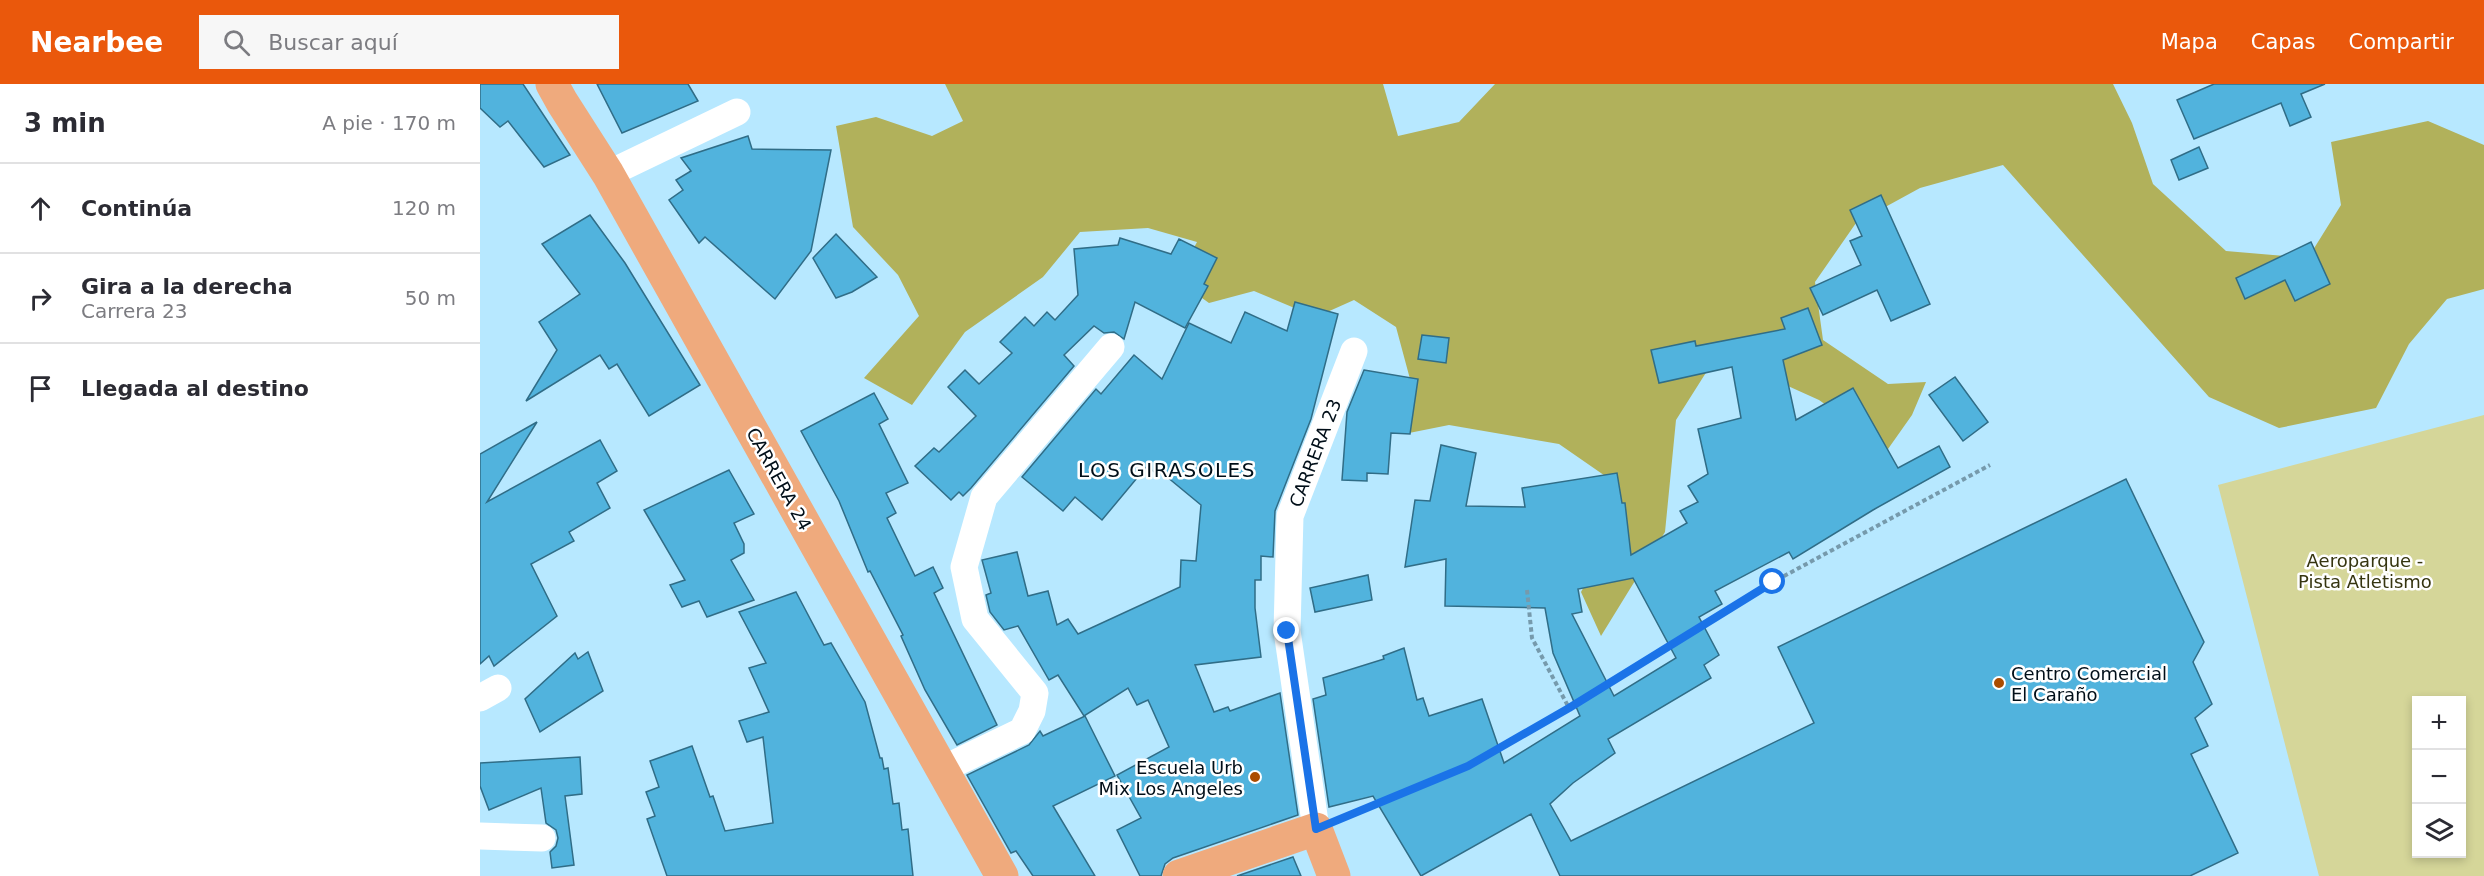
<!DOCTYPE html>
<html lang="es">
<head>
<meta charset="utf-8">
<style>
  :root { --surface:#fff; --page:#f7f7f7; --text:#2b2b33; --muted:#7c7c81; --line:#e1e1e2; --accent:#ea580c }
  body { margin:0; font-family:"DejaVu Sans",sans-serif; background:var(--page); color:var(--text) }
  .controls { position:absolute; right:18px; bottom:18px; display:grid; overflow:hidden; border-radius:0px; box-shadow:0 3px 9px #0003 }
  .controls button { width:54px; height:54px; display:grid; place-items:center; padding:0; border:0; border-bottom:2px solid var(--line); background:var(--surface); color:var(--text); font:30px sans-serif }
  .stop { position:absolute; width:18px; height:18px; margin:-14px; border:4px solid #1a73e8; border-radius:50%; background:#fff }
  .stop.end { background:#1a73e8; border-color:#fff; box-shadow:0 2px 6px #0008 }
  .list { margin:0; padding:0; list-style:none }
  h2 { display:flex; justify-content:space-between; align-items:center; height:78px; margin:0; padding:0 24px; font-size:26px }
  h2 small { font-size:20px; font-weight:400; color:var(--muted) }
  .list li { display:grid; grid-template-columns:39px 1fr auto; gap:18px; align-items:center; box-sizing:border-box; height:90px; padding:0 24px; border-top:2px solid var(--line) }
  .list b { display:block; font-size:22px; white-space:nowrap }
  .list p { margin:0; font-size:20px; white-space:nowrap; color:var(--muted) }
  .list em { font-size:20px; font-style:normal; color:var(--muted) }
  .icon { flex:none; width:33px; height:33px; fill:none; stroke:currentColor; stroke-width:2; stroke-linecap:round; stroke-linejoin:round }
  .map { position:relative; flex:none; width:2004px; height:792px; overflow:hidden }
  header { display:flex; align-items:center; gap:36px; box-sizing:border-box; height:84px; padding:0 30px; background:var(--accent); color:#fff }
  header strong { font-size:28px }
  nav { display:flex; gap:33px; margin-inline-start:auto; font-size:21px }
  .search { width:420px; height:54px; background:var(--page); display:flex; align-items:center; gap:15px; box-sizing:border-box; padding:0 21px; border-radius:0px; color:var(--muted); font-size:22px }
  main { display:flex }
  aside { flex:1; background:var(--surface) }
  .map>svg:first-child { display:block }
</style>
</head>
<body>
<header>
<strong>Nearbee</strong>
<div class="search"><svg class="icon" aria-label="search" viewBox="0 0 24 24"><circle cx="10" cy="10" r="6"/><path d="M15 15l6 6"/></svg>Buscar aquí</div>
<nav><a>Mapa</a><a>Capas</a><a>Compartir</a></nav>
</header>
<main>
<aside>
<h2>3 min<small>A pie · 170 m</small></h2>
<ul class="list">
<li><svg class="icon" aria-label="ahead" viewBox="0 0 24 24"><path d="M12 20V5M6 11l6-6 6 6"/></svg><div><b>Continúa</b></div><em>120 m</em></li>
<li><svg class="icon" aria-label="right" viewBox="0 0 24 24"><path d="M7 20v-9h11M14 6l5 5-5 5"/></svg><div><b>Gira a la derecha</b><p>Carrera 23</p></div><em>50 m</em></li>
<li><svg class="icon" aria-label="arrive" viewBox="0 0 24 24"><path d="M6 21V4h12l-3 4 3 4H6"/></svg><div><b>Llegada al destino</b></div></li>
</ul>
</aside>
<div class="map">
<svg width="2004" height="792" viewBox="0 0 2004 792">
  <rect width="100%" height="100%" fill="#b7e8ff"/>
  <path fill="#d5d699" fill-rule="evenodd" d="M2004,331v461h-165l-101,-391zM1936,616h46v154h-46z"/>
  <polygon fill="#b1b15b" points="465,0 903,0 918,52 979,38 1015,0 1633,0 1652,39 1673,100 1746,167 1828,174 1861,121 1851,58 1948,37 2004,61 2004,205 1967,215 1929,260 1896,324 1799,344 1729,313 1523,81 1440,104 1376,139 1335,198 1343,256 1408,300 1446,298 1432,331 1408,365 1339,316 1288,293 1234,276 1196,336 1185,448 1121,552 1101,508 1135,444 1131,396 1079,360 969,341 924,350 930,295 916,243 874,216 836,233 774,207 729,219 697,196 717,158 668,144 600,148 563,193 485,248 432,321 384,294 439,232 418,191 373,143 356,42 396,33 452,52 483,37"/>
  <g fill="#51b3dd" stroke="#306d87" stroke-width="1.5" fill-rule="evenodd">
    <polygon points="0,0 43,0 90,71 64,83 28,37 20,43 0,24"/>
    <polygon points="117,0 208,0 218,17 142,49"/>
    <polygon points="1734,0 1845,0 1821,10 1831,33 1810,42 1801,19 1714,55 1697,16"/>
    <polygon points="268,52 272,65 351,66 331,167 295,215 225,153 219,159 189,116 203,106 196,96 211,87 201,74"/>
    <polygon points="1719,63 1728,84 1699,96 1691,76"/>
    <polygon points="1401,111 1450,220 1411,237 1397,206 1343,231 1330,204 1381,181 1370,157 1382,152 1370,126"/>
    <polygon points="110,131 145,179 220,301 169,332 137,280 129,285 120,271 46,317 77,266 59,238 100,210 62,160"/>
    <polygon points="356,150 397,193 372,208 356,214 333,174"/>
    <polygon points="640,154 691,170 699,155 737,174 724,200 728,202 705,244 655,218 644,255 634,248 624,249 614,242 584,271 594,282 491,404 483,412 479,408 471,416 435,382 454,364 459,368 496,332 468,303 485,286 499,300 532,269 520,258 545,233 554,242 567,228 575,236 598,211 594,165 638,161"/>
    <polygon points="1831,158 1850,200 1815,217 1805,196 1765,215 1756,194"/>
    <polygon points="815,218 858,230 831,335 795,427 793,473 781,472 781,496 775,496 775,524 781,573 715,581 734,628 748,623 750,627 800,609 818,731 693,774 685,780 681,792 660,792 637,746 661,734 637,691 689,663 668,616 657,621 648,604 604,632 578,591 569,596 538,542 524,546 510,528 506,511 511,509 502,476 537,468 548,512 568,507 577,541 588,535 598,550 700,503 701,476 716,477 721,421 681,388 678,391 667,382 622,436 595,413 583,427 542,393 616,305 621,310 654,271 682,295 709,239 751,259 765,228 807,247"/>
    <path d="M1328,224l14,37 -39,15 13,60 57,-32 45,80 41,-22 11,21 -77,43 -80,49 -4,-7 -74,39 7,13 -23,13 20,38 -15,10 7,13 -103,61 7,14 -42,30 -23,21 21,37 243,-118 -36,-76 348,-168 78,163 -11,20 19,42 -17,14 13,28 -17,8 47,99 -48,23h-630l-29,-62 -110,62 -48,-80 -44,11 -16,-108 13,-4 -3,-17 61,-19 -1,-3 21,-8 13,52 6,-2 6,18 53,-17 22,64 76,-47 -27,-63 -8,-45 -100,-2 1,-47 -41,8 10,-67 15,1 11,-56 35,8 -10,53 59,1 -3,-19 95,-15 5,30h3l6,52 56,-32 -7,-12 18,-9 -10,-16 20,-12 -10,-45 43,-11 -9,-51 -73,16 -8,-33 44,-9 1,5 89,-17 -4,-11zM1153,494l43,80 -62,38 -42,-82 10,-2 -4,-23z"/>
    <polygon points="942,251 969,254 966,279 938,275"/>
    <polygon points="884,286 938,295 930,350 911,349 908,390 887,389 887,397 862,396 867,328"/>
    <polygon points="1475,293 1508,338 1483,357 1449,311"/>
    <polygon points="394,309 408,335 399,340 428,399 406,409 416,429 407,434 435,492 453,483 463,504 454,509 517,641 477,661 445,606 421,552 423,551 390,487 388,488 359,417 321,347"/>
    <polygon points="57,338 7,418 120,356 137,387 117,399 130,424 89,448 94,457 51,480 77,532 14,582 9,572 0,580 0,370"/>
    <polygon points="249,386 274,430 254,439 264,460 264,469 251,476 274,516 227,533 219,517 202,523 190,501 205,496 164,426"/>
    <polygon points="888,491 892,516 835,528 830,504"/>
    <polygon points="316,508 344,561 351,559 385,618 400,674 402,674 404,685 408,684 413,720 419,719 422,746 428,745 433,792 187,792 167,735 175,732 166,708 179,703 170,677 212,662 230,713 233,712 245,747 293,739 283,653 267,658 259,637 289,628 269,584 286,579 259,528"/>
    <polygon points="108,568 123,607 60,648 45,615 95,569 98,575"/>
    <polygon points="605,632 635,692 573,722 615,792 553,792 536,767 531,769 487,691 549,661 560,647 563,652"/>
    <polygon points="100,673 102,710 85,712 94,781 72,784 70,768 76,762 78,754 76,746 66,739 61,704 9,726 0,702 0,679"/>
    <polygon points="813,773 821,792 757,792"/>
  </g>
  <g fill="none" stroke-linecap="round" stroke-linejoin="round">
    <g stroke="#769aac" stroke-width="4" stroke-dasharray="4.5 3" stroke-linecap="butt">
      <polyline points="1047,506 1052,554 1089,624"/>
      <polyline points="864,733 988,682 1089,624 1293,498 1510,381"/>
    </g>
    <g stroke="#fff" stroke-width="27">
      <polyline points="128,90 257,28"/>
      <polyline points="0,614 18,604"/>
      <polyline points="461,686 542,647 552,627 555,609 495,535 484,483 504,413 631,263"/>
      <polyline points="836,745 807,547 810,432 874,267"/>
      <polyline points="0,752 62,754"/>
    </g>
    <g stroke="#efaa7d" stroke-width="33">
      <polyline points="72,0 82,18 128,90 522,792"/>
      <polyline points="699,792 836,745 854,792"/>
    </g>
  </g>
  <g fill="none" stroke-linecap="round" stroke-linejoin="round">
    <polyline stroke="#1a73e8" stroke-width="8" points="807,547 836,745 988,682 1089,624 1293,498"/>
  </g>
  <g fill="#ab4c00" stroke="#fff" stroke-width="2">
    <circle cx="1519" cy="599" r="6"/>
    <circle cx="775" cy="693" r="6"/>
  </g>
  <g text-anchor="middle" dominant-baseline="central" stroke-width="5" stroke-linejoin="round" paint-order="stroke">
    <g font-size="18" fill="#000e18" stroke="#fff">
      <text transform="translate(835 369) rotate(-69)">CARRERA 23</text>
      <text transform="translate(299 395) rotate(61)">CARRERA 24</text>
    </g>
    <g font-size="18" fill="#363510" stroke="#fff">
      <text x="1885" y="476">Aeroparque -<tspan x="1885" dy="21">Pista Atletismo</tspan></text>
    </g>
    <g font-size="18" fill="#000e18" stroke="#fff" text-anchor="start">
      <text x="1531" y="589">Centro Comercial<tspan x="1531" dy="21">El Caraño</tspan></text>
      <text x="763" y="683" text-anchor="end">Escuela Urb<tspan x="763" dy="21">Mix Los Angeles</tspan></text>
    </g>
    <g font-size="20" letter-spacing="1.5" fill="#000e18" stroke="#fff">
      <text x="687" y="386">LOS GIRASOLES</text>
    </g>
  </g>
</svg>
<div class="controls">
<button>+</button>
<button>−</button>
<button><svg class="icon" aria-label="layers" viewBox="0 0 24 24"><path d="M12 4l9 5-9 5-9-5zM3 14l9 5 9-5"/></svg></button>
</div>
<div class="stop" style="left:1293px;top:498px"></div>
<div class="stop end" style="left:807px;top:547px"></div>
</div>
</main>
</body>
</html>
